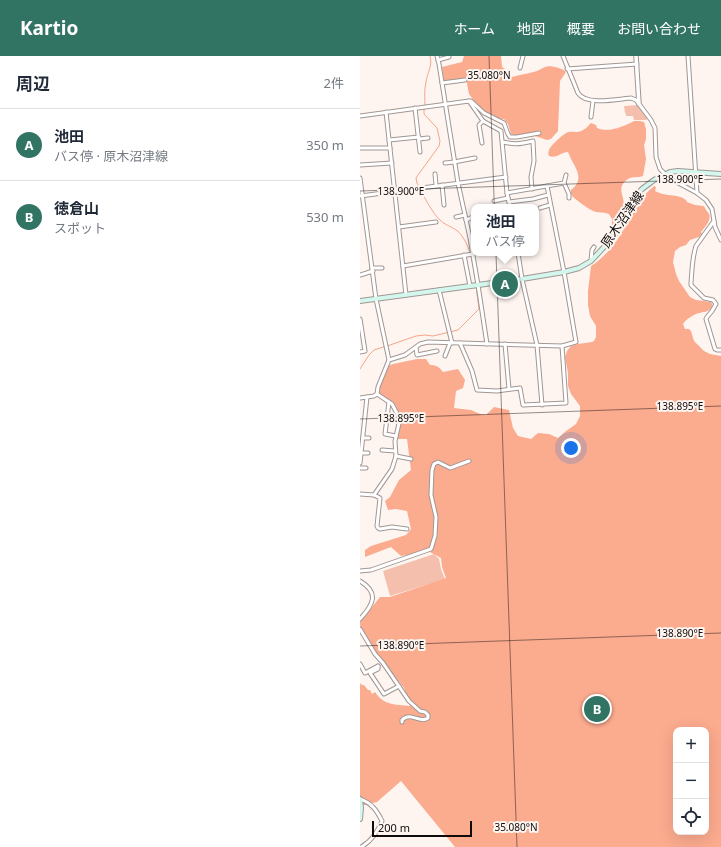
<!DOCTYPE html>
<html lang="ja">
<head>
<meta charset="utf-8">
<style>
  :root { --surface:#fff; --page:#f2f2f3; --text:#1f2937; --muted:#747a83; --line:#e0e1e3; --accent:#327464 }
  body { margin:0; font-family:"Noto Sans","Noto Sans JP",sans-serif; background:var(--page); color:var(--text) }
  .controls { position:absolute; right:12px; bottom:12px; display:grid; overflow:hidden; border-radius:8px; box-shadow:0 4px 16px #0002 }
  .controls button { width:36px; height:36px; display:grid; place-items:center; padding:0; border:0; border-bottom:1px solid var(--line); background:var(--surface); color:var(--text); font:20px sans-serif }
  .scale { position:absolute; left:12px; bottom:10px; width:100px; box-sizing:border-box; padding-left:4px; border:2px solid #0e0b0a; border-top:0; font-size:11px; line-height:14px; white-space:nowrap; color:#0e0b0a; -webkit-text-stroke:3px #fef5f1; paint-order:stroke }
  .you { position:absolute; left:211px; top:392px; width:14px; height:14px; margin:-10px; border:3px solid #fff; border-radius:50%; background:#1a73e8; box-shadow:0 0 0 6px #1a73e833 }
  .badge { display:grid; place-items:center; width:26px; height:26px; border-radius:50%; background:var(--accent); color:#fff; font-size:13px; font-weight:700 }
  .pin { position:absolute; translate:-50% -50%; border:2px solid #fff; box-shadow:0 1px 4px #0006 }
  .popup { position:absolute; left:111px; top:148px; width:68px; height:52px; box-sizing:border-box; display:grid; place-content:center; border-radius:8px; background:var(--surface); filter:drop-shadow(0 1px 3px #0005); font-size:13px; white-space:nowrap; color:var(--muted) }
  .popup b { font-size:15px; color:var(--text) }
  .popup::after { content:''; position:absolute; left:50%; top:100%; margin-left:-8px; border:8px solid transparent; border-top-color:var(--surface) }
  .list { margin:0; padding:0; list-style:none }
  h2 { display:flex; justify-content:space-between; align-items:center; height:52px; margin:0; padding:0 16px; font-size:17px }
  h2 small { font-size:13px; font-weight:400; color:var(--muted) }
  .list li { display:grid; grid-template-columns:26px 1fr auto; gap:12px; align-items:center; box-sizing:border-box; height:72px; padding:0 16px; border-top:1px solid var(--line) }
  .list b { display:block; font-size:15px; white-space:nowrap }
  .list p { margin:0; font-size:13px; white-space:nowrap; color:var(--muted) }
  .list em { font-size:13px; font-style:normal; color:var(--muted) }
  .icon { flex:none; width:22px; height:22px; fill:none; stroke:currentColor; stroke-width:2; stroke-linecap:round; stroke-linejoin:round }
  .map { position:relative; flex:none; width:361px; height:791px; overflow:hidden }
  header { display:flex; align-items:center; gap:24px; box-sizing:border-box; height:56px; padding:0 20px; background:var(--accent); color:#fff }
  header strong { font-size:19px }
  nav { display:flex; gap:22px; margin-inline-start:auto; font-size:14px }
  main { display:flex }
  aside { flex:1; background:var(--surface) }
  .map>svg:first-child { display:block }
</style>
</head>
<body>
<header>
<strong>Kartio</strong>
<nav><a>ホーム</a><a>地図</a><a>概要</a><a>お問い合わせ</a></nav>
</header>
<main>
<aside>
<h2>周辺<small>2件</small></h2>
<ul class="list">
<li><span class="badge">A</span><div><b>池田</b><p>バス停 · 原木沼津線</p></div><em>350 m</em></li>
<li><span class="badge">B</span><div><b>徳倉山</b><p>スポット</p></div><em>530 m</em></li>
</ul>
</aside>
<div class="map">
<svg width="361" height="791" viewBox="0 0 361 791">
  <rect width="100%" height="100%" fill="#fef5f1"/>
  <g fill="#f4c0ad">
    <polygon points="279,49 288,62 286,64 274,64 273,60 266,60 266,58 265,57 264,50"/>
    <polygon points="74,498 79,503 81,513 85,523 30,540 23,515"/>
  </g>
  <g fill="#fbab8e" fill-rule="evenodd">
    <path d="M104,0h37l1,11 3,2 4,9c9,-3 18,-4 28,-7 3,-1 5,-3 8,-4 5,-2 17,1 21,5l-6,9 -2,50 -7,8 -4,1 -12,-4 -16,2 -8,-4 -3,-10 -4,-5 -11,-1 -13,-9 -11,-15 -3,-16 -22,3 -2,-14 20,-5z"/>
    <path d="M274,65h6l4,1 2,7v10l-2,6 2,14 -3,17c-5,2 -10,0 -15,3 -12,8 -4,16 -4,26 0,9 -4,21 -11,26l-1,-1v-11l-3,-5c-5,-2 -9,-1 -13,-2 -7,-2 -18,-11 -23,-15l-2,-3v-4c16,-12 2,-24 -3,-38 -7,0 -11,7 -19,4 -1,-3 -1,-3 0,-6 2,-5 14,-16 19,-18 4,-1 9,1 13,-1 5,-2 7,-5 10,-8l5,2 1,3c11,5 26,-1 37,-7z"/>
    <path d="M294,130l2,1 -1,4c10,6 22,2 31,9l1,2 8,3 9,1c1,3 4,6 5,8 3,6 -5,14 -8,18l1,2 -3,3 -9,3 -4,5 -6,2 -5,4 -2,11 3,12 3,7 11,16 6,3 15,2c1,2 2,3 0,6 -2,4 -8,4 -12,5 -6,2 -13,6 -16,11l2,5h4l2,2 3,10 10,10 6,3 11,2v491h-266l-54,-66 -24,21 -17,4v-123l2,2h2l4,5h2l2,4 3,-2c9,14 20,12 35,14l-6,-18 -31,-39 -13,-24v-3l20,-25h10l56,-19 -4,-11 -1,-9 -13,-7 -27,5 -10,-9 -26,10v-7l6,-4 35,-11 5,-6 -4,-18 -11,-2 -8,1 -3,-9 5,-4 9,-17 12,-10 -4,-31h-11l4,-21 -4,-12 -6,-6 -13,-6 9,-27 7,-3 24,-5h9l4,6c7,0 9,2 13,7l15,-3 7,11 -2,8 -7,3 -2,17 17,2 9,4 6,1 8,-8 15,3 4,18 5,8 13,3 7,-6 11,1 9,4 8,-7 10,-7 4,-8v-10l-9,-12 -3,-8v-13l-3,-16 2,-6 4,-5 7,-2 14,-2 2,-1 2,-4v-11l-6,-10 -2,-11v-14l3,-25c16,-10 29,-28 37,-45 3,-6 5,-12 9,-17 4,-7 11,-12 17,-18zM316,674h30v102h-30z"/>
  </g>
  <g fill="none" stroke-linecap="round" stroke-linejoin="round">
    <g stroke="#f5a588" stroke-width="1">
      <path d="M65,50c0,-8 -1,-16 1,-24 1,-9 7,-16 4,-26"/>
      <path d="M64,53v5l13,14 3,13 -1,5 -10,14 -11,15 -2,3 1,5c5,10 15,30 23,37 7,7 16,7 22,16 10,14 11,31 14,47"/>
      <polyline points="0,313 9,299 14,294 30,289 56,280 65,279 73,280 98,274 119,253 116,230"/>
    </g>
    <defs>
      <g id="minor">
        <polyline points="77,0 79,8 98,127 110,182 118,229 127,288"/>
        <path d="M203,0l15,37c8,13 40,6 53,5l5,2 15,20 4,8 1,29 4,12 9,9 28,15 9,7 6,9 3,18 6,13"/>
        <polyline points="328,0 337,137"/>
        <polyline points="78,4 89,1"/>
        <polyline points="160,12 163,0"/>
        <polyline points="207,13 277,8"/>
        <polyline points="82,27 105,24"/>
        <polyline points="109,45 111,45 124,57 144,67 148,78 150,81 157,81 179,77"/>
        <polyline points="55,52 60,96"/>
        <polyline points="26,56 46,239"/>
        <polyline points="0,60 109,45 123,65 141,75 147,137 150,151"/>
        <polyline points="231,61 233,45"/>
        <polyline points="59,83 68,82"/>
        <polyline points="29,84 59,81"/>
        <path d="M143,86c13,3 16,2 30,-1l1,20 -3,16 1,12"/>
        <polyline points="122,87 119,69 123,65"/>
        <polyline points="0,92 30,92"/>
        <polyline points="85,107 94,106 115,102"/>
        <polyline points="0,109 32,107"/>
        <polyline points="75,118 76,129"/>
        <polyline points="206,119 204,127 209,138 209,142"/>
        <polyline points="0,122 16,243 29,304"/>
        <polyline points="82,129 84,149"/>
        <polyline points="147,137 204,127"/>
        <polyline points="0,140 146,121"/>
        <polyline points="134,145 148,142"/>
        <polyline points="149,146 173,143 188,139"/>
        <polyline points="180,152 190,149"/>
        <polyline points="96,161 105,159"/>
        <polyline points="106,164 113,161"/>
        <path d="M354,165l-18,25c-4,12 -4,25 -5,37v2l13,13 9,2 3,4 -4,7 -5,6 -1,2 9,30 2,1h4"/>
        <polyline points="39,171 76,166"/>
        <polyline points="158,197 162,223 177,289 182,349"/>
        <polyline points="104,199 110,230"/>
        <polyline points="231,205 232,194 234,191"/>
        <polyline points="43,210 113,198"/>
        <polyline points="12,212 22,212"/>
        <polyline points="0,219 13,215"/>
        <polyline points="79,234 92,287"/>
        <polyline points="0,263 5,295 0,296"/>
        <polyline points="100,287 112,315 117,334 137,335 160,332 163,349 206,347 202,290"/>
        <polyline points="145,288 149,333"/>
        <polyline points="56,292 57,299 77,295"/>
        <polyline points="85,300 90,287"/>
        <polyline points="0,342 14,340 17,338 18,331 29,304 45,299 60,288 68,286 202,290 216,286 204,216 187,130"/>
        <polyline points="29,346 25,378 36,380"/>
        <polyline points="3,382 9,382"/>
        <polyline points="22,394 35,395"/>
        <polyline points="1,397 8,397"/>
        <polyline points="36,400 51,403"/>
        <polyline points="0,407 7,341"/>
        <polyline points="0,412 6,412"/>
        <polyline points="0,438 14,439 20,442 17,470 18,472 20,473 32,471 47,473"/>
        <polyline points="14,439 32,413 36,400 35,385 40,363 32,348 17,338"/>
        <polyline points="0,515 11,514 71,493 75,480 76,461 71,439 72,414 74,408 78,406 90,412 93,411 109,405"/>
        <path d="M0,525c20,12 13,24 0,38"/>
        <path d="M0,573l15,25 8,9 26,38 11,10 5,1 3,3v3c-9,6 -17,-7 -26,2v2"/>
        <polyline points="0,608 5,617 18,610"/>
        <polyline points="18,610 18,613 10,617 24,638 39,630"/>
        <path d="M0,743c12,4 17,12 22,22 -5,11 -10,20 -21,26"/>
      </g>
      <polyline id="tertiary" points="276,0 279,48"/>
      <g id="secondary">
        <polyline points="0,245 162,223 204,216 219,212 231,205 244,191 257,176 273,143 282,133 294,124 310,116 318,115 361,118"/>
        <polyline points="0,743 1,752 0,763"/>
      </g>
    </defs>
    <use href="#minor" stroke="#a09794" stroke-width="5"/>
    <use href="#tertiary" stroke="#a09794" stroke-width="5.5"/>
    <use href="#secondary" stroke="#a09794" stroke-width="6"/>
    <use href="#minor" stroke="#fff" stroke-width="3"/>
    <use href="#tertiary" stroke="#fff" stroke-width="3.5"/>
    <use href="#secondary" stroke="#d3f6ed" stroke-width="4"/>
  </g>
  <path fill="none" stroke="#0e0b0a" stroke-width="1" stroke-opacity="0.45" d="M129,0l28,791M0,135l361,-12M0,363l361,-13M0,590l361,-13"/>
  <g text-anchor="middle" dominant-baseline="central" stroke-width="4" stroke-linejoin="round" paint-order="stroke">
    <g font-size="13" fill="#0e0b0a" stroke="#fef5f1">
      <text transform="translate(262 163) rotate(-56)">原木沼津線</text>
    </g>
  </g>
  <g font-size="10" text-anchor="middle" fill="#0e0b0a" stroke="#fef5f1" stroke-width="4" stroke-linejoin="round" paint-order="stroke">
    <text x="129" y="23">35.080°N</text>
    <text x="320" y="127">138.900°E</text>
    <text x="41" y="139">138.900°E</text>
    <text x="320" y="354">138.895°E</text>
    <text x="41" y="366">138.895°E</text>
    <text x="320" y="581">138.890°E</text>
    <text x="41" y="593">138.890°E</text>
    <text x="156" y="775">35.080°N</text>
  </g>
</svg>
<div class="controls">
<button>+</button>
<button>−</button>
<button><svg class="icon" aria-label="locate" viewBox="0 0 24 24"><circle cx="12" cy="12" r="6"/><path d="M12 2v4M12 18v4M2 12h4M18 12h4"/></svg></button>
</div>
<div class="scale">200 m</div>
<div class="you"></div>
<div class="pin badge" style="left:145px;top:228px">A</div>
<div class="popup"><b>池田</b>バス停</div>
<div class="pin badge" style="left:237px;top:653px">B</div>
</div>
</main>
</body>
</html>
